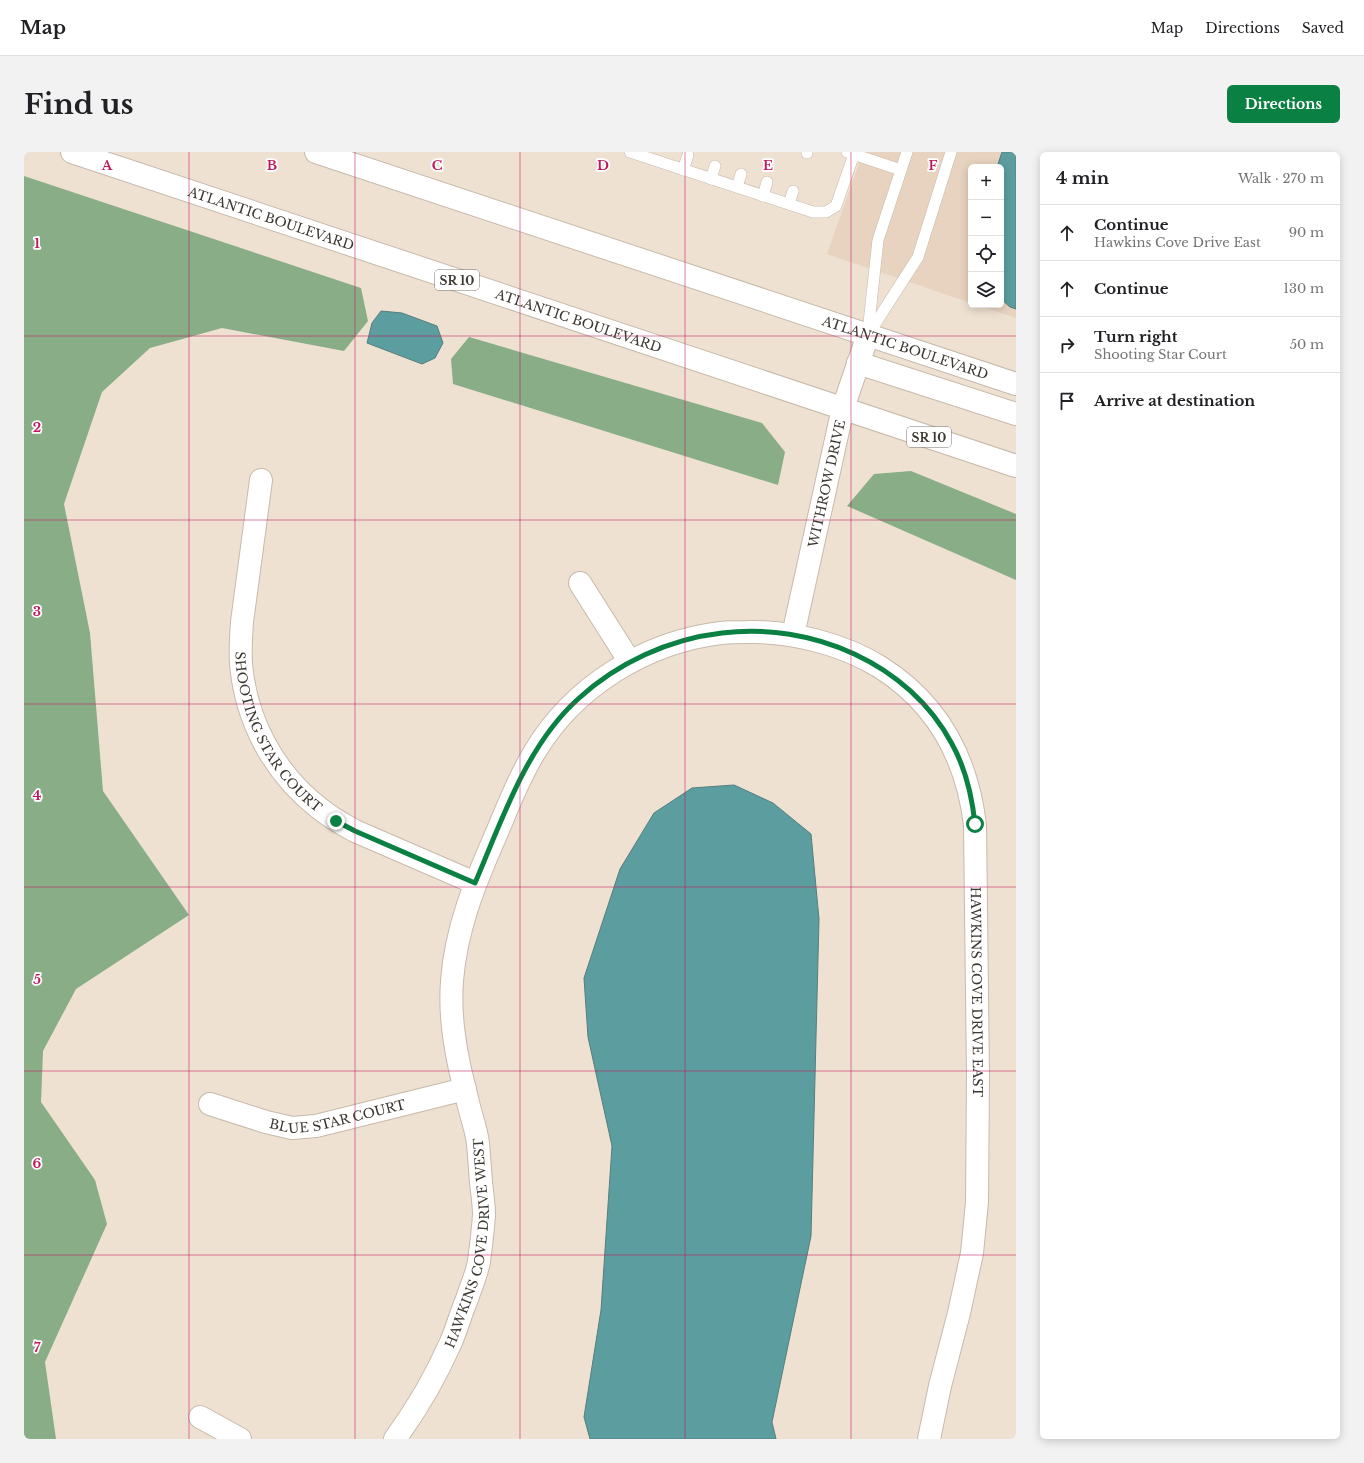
<!DOCTYPE html>
<html lang="en">
<head>
<meta charset="utf-8">
<style>
  :root { --surface:#fff; --page:#f2f2f2; --text:#202124; --muted:#757577; --line:#e0e0e0; --accent:#0b8043 }
  body { margin:0; font-family:"Libre Baskerville",serif; background:var(--page); color:var(--text) }
  .controls { position:absolute; right:12px; top:12px; display:grid; overflow:hidden; border-radius:6px; box-shadow:0 2px 10px #0003 }
  .controls button { width:36px; height:36px; display:grid; place-items:center; padding:0; border:0; border-bottom:1px solid var(--line); background:var(--surface); color:var(--text); font:20px sans-serif }
  .stop { position:absolute; width:12px; height:12px; margin:-9px; border:3px solid #0b8043; border-radius:50%; background:#fff }
  .stop.end { background:#0b8043; border-color:#fff; box-shadow:0 1px 4px #0008 }
  .list { margin:0; padding:0; list-style:none }
  h2 { display:flex; justify-content:space-between; align-items:center; height:52px; margin:0; padding:0 16px; font-size:17px }
  h2 small { font-size:13px; font-weight:400; color:var(--muted) }
  .list li { display:grid; grid-template-columns:26px 1fr auto; gap:12px; align-items:center; box-sizing:border-box; height:56px; padding:0 16px; border-top:1px solid var(--line) }
  .list b { display:block; font-size:15px; white-space:nowrap }
  .list p { margin:0; font-size:13px; white-space:nowrap; color:var(--muted) }
  .list em { font-size:13px; font-style:normal; color:var(--muted) }
  .icon { flex:none; width:22px; height:22px; fill:none; stroke:currentColor; stroke-width:2; stroke-linecap:round; stroke-linejoin:round }
  .map { position:relative; flex:none; width:992px; height:1287px; overflow:hidden; border-radius:6px }
  header { display:flex; align-items:center; gap:24px; box-sizing:border-box; height:56px; padding:0 20px; background:var(--surface); border-bottom:1px solid var(--line) }
  header strong { font-size:19px }
  nav { display:flex; gap:22px; margin-inline-start:auto; font-size:14px }
  .intro { display:flex; align-items:center; justify-content:space-between; box-sizing:border-box; height:96px; padding:0 24px }
  h1 { margin:0; font-size:28px }
  .button { padding:10px 18px; border-radius:6px; background:var(--accent); color:#fff; font-size:14px; font-weight:700 }
  main { display:flex; gap:24px; padding:0 24px }
  aside { flex:1; background:var(--surface); border-radius:6px; box-shadow:0 2px 10px #0003 }
  .map>svg:first-child { display:block }
</style>
</head>
<body>
<header>
<strong>Map</strong>
<nav><a>Map</a><a>Directions</a><a>Saved</a></nav>
</header>
<div class="intro"><h1>Find us</h1><a class="button">Directions</a></div>
<main>
<div class="map">
<svg width="992" height="1287" viewBox="0 0 992 1287">
  <rect width="100%" height="100%" fill="#efe1d2"/>
  <polygon fill="#e7d3bf" points="839,0 992,0 992,166 954,153 977,153 977,15 947,15 947,151 803,102"/>
  <g fill="#88ad87">
    <polygon points="0,24 337,136 344,169 320,199 198,176 126,196 78,240 40,352 66,481 79,639 165,763 52,837 19,899 17,950 71,1028 83,1072 21,1210 32,1287 0,1287"/>
    <polygon points="445,185 738,271 761,300 754,333 429,232 427,207"/>
    <polygon points="887,319 992,362 992,428 823,354 850,322"/>
  </g>
  <g fill="#5c9e9f" stroke="#537f7e">
    <polygon points="978,0 992,0 992,157 986,155 977,147 977,15 973,15"/>
    <polygon points="357,159 378,161 413,174 419,191 411,206 398,212 343,191 348,171"/>
    <polygon points="710,633 749,651 787,682 795,767 787,1084 748,1270 752,1287 566,1287 560,1265 577,1158 588,994 564,885 560,826 596,717 630,661 668,636"/>
  </g>
  <g fill="none" stroke-linecap="round" stroke-linejoin="round">
    <defs>
      <g id="lane">
        <polyline points="606,0 789,60 802,60 812,54 830,2"/>
        <polyline points="823,0 877,18"/>
        <polyline points="783,1 783,0"/>
        <polyline points="659,18 664,3"/>
        <polyline points="687,27 691,14"/>
        <polyline points="713,35 717,22"/>
        <polyline points="739,44 743,30"/>
        <polyline points="765,52 769,39"/>
        <polyline points="844,180 854,88 883,0"/>
        <polyline points="844,183 894,105 927,0"/>
      </g>
      <g id="street">
        <path id="s1" d="M237,328l-19,142c-1,14 -2,28 -1,42 5,57 33,109 78,144 11,9 23,16 36,23l120,52"/>
        <polyline points="556,431 606,510"/>
        <path id="s2" d="M769,483l50,-227 25,-73"/>
        <path id="s3" d="M186,952l56,18 26,6 24,-2 149,-37"/>
        <polyline points="176,1265 216,1287"/>
        <path id="s4" d="M371,1287c22,-30 41,-63 56,-97 6,-14 10,-29 16,-43 4,-13 10,-25 12,-38 2,-15 4,-31 5,-46 0,-11 -2,-22 -3,-33 -1,-13 -2,-26 -3,-39 -2,-15 -8,-30 -11,-45 -10,-38 -18,-77 -15,-117 4,-52 22,-96 43,-144 12,-28 23,-58 39,-84 39,-66 111,-111 187,-120 9,-1 18,-1 27,-1 43,-1 95,12 132,35 57,36 87,91 95,158l3,251 -1,126 -5,51 -13,60 -19,73 -11,53"/>
      </g>
      <g id="highway">
        <path id="s5" d="M48,0l944,314"/>
        <path id="s6" d="M292,0l700,232"/>
        <polyline points="834,211 992,262"/>
      </g>
    </defs>
    <use href="#lane" stroke="#c7baab" stroke-width="12"/>
    <use href="#street" stroke="#c7baab" stroke-width="24"/>
    <use href="#highway" stroke="#c7baab" stroke-width="24"/>
    <use href="#lane" stroke="#fff" stroke-width="11"/>
    <use href="#street" stroke="#fff" stroke-width="22"/>
    <use href="#highway" stroke="#fff" stroke-width="22"/>
  </g>
  <g fill="none" stroke-linecap="round" stroke-linejoin="round">
    <path stroke="#0b8043" stroke-width="5" d="M312,669l19,10 120,52c27,-63 51,-137 103,-184 39,-36 91,-60 144,-66 89,-11 187,30 230,111 14,25 20,52 23,80"/>
  </g>
  <path fill="none" stroke="#c2185b" stroke-width="1" stroke-opacity="0.55" d="M165,0v1287M331,0v1287M496,0v1287M661,0v1287M827,0v1287M0,184h992M0,368h992M0,552h992M0,735h992M0,919h992M0,1103h992"/>
  <g text-anchor="middle" dominant-baseline="central" stroke-width="3.5" stroke-linejoin="round" paint-order="stroke">
    <g fill="#fff" stroke="#777470" stroke-width="1">
      <rect x="411" y="118" width="44" height="20" rx="3"/>
      <rect x="883" y="275" width="44" height="20" rx="3"/>
    </g>
    <g font-size="12" font-weight="bold" fill="#3d3832">
      <text x="433" y="128">SR 10</text>
      <text x="905" y="285">SR 10</text>
    </g>
    <g font-size="13" fill="#3d3832" stroke="#fff">
      <text stroke="none"><textPath href="#s5" startOffset="210">ATLANTIC BOULEVARD</textPath></text>
      <text stroke="none"><textPath href="#s5" startOffset="534">ATLANTIC BOULEVARD</textPath></text>
      <text stroke="none"><textPath href="#s6" startOffset="621">ATLANTIC BOULEVARD</textPath></text>
      <text stroke="none"><textPath href="#s2" startOffset="155">WITHROW DRIVE</textPath></text>
      <text stroke="none"><textPath href="#s1" startOffset="264">SHOOTING STAR COURT</textPath></text>
      <text stroke="none"><textPath href="#s4" startOffset="1478">HAWKINS COVE DRIVE EAST</textPath></text>
      <text stroke="none"><textPath href="#s3" startOffset="132">BLUE STAR COURT</textPath></text>
      <text stroke="none"><textPath href="#s4" startOffset="214">HAWKINS COVE DRIVE WEST</textPath></text>
    </g>
  </g>
  <g font-size="13" text-anchor="middle" font-weight="bold" fill="#c2185b" stroke="#fff" stroke-width="3.5" stroke-linejoin="round" paint-order="stroke">
    <text x="83" y="18">A</text>
    <text x="248" y="18">B</text>
    <text x="413" y="18">C</text>
    <text x="579" y="18">D</text>
    <text x="744" y="18">E</text>
    <text x="909" y="18">F</text>
    <text x="13" y="96">1</text>
    <text x="13" y="280">2</text>
    <text x="13" y="464">3</text>
    <text x="13" y="648">4</text>
    <text x="13" y="832">5</text>
    <text x="13" y="1016">6</text>
    <text x="13" y="1200">7</text>
  </g>
</svg>
<div class="controls">
<button>+</button>
<button>−</button>
<button><svg class="icon" aria-label="locate" viewBox="0 0 24 24"><circle cx="12" cy="12" r="6"/><path d="M12 2v4M12 18v4M2 12h4M18 12h4"/></svg></button>
<button><svg class="icon" aria-label="layers" viewBox="0 0 24 24"><path d="M12 4l9 5-9 5-9-5zM3 14l9 5 9-5"/></svg></button>
</div>
<div class="stop" style="left:951px;top:672px"></div>
<div class="stop end" style="left:312px;top:669px"></div>
</div>
<aside>
<h2>4 min<small>Walk · 270 m</small></h2>
<ul class="list">
<li><svg class="icon" aria-label="ahead" viewBox="0 0 24 24"><path d="M12 20V5M6 11l6-6 6 6"/></svg><div><b>Continue</b><p>Hawkins Cove Drive East</p></div><em>90 m</em></li>
<li><svg class="icon" aria-label="ahead" viewBox="0 0 24 24"><path d="M12 20V5M6 11l6-6 6 6"/></svg><div><b>Continue</b></div><em>130 m</em></li>
<li><svg class="icon" aria-label="right" viewBox="0 0 24 24"><path d="M7 20v-9h11M14 6l5 5-5 5"/></svg><div><b>Turn right</b><p>Shooting Star Court</p></div><em>50 m</em></li>
<li><svg class="icon" aria-label="arrive" viewBox="0 0 24 24"><path d="M6 21V4h12l-3 4 3 4H6"/></svg><div><b>Arrive at destination</b></div></li>
</ul>
</aside>
</main>
</body>
</html>
